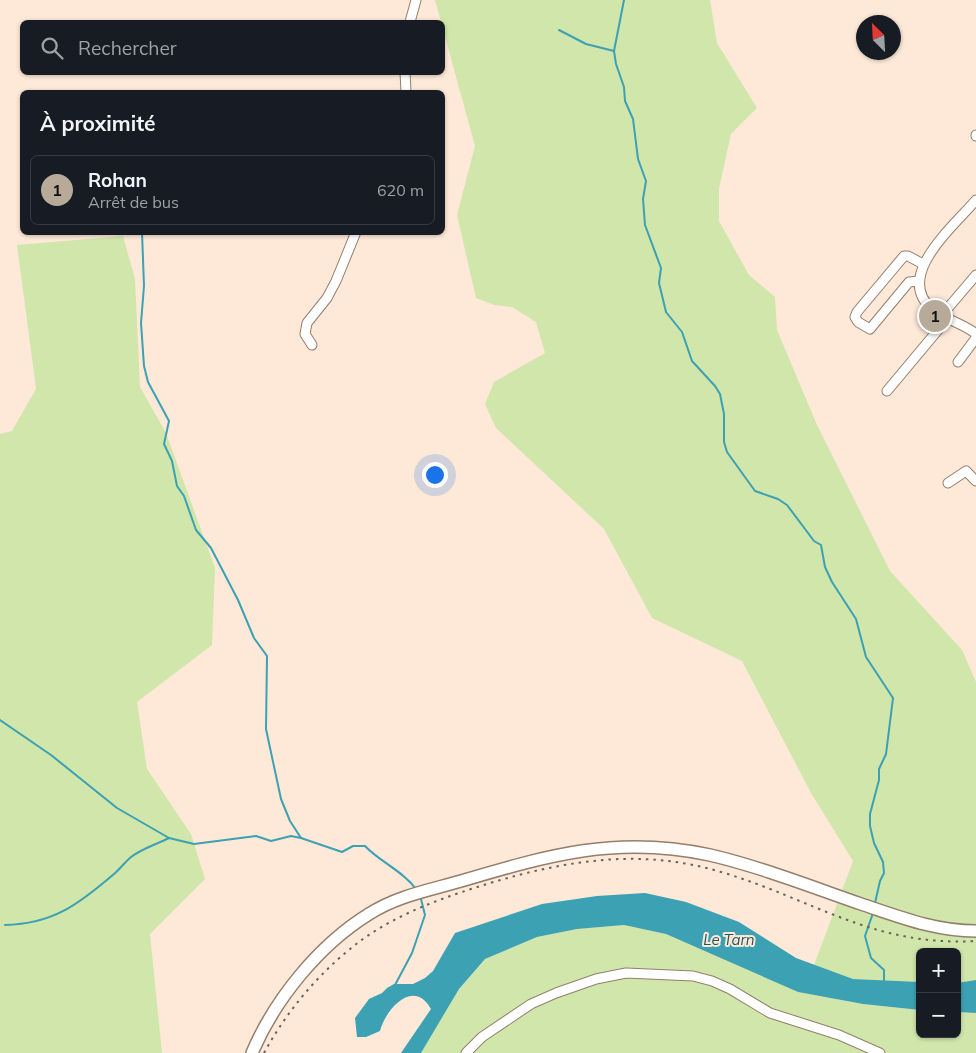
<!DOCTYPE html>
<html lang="fr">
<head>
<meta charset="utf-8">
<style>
  :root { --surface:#171b24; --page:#242831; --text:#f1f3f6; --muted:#9ea1a6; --line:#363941; --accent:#b7aa99 }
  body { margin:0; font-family:Mulish,sans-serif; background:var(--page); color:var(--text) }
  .controls { position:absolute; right:15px; bottom:15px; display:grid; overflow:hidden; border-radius:8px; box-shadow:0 1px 4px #0004 }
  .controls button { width:45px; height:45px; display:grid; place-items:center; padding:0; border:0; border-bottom:1px solid var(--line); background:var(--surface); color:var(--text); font:25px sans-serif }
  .compass { position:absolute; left:856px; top:15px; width:45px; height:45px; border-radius:50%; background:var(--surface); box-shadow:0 1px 4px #0004; rotate:336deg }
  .you { position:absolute; left:434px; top:474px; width:18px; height:18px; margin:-12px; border:4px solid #fff; border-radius:50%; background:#1a73e8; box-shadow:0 0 0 8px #1a73e833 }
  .badge { display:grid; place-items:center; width:32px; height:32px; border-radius:50%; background:var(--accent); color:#111; font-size:16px; font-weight:700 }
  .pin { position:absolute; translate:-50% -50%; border:2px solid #fff; box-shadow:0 1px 5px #0006 }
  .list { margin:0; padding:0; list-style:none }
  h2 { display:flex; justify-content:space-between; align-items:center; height:65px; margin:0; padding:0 20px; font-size:21px }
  h2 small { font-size:16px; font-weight:400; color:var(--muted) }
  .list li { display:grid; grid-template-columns:32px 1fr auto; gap:15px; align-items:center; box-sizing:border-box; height:70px; margin:0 10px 10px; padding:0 10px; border:1px solid var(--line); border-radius:8px }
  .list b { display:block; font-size:19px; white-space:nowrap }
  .list p { margin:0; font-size:16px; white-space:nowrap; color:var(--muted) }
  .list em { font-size:16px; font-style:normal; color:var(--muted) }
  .icon { flex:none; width:28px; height:28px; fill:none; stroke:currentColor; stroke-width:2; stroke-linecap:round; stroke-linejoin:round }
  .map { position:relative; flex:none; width:976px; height:1053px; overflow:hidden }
  .search { position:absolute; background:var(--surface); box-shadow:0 1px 4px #0004; left:20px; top:20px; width:425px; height:55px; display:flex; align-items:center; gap:12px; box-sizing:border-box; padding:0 18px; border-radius:8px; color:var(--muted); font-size:19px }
  .panel { position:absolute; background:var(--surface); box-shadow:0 1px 4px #0004; left:20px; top:90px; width:425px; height:145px; border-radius:8px }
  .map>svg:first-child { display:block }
</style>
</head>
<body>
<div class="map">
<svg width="976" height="1053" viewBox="0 0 976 1053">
  <rect width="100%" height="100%" fill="#fee9d8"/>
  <g fill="#d0e6ab">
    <polygon points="435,0 710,0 717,43 757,108 731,134 719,189 719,221 749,275 775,297 777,330 817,425 890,571 962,650 976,682 976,980 957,983 957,952 920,952 920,982 853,979 814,965 853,861 811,793 742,661 652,618 604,529 496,428 485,404 494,382 545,353 536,322 512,307 494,305 476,298 457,215 475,146"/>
    <polygon points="123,236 135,279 140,387 166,433 215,568 212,645 137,702 147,769 191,834 205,879 150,934 162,1053 0,1053 0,434 12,431 36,389 17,245"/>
    <polygon points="624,925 666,934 798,992 863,1004 920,1010 920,1034 957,1034 957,1012 976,1013 976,1053 421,1053 459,989 485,959 537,937 577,929"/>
  </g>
  <g fill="#3ba1b3">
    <path d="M645,893l41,9 53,20 57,36 57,21 67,3v28l-57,-6 -65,-12 -132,-58 -42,-9 -47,4 -40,8 -52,22 -26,30 -38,64h-20l30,-44c-17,-31 -45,-1 -51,22l-14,6h-9l-2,-19 14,-19 13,-6 5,-5 7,-4h19l12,-6 8,-7 22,-38 87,-29 55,-8z"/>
    <polygon points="976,980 976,1013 957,1012 957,983"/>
  </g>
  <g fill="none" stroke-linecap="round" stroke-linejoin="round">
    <g stroke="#3ba1b3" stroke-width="2">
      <polyline points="624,0 614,51 616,64 624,87 625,101 633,119 638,159 646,181 643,199 645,225 661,268 659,283 666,312 682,332 692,361 715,386 720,394 724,414 724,442 727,452 755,491 778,499 787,505 814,541 821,545 825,567 832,582 856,619 866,657 893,698 886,754 879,769 879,780 870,814 870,826 874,843 883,862 884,873 880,881 875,903"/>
      <polyline points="559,30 586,44 614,51"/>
      <path d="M142,232l2,54 -3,37 3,43 4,16 21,39 -5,23 8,17 5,25 7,10 12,34 15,18 27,52 16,38 13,18 -1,73 15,70 9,22 11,17 41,14 11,-6h12c15,16 38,25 51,43"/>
      <polyline points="0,720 51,755 117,808 169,838 194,844 256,836 271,841 291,836 301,838"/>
      <polyline points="873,913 865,936 871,958 884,970 884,983"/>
      <path d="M5,925c48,-1 74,-21 109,-51 6,-5 11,-12 17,-17 10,-8 26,-13 38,-19"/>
      <polyline points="395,985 412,953 425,915 420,895"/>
    </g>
    <defs>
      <g id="minor">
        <polyline points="410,22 416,0"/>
        <polyline points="405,72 406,92"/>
        <polyline points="976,136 976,135"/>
        <path d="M976,200c-21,25 -83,76 -44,109 13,11 31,14 44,25"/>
        <polyline points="919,281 909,282 870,329 858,322 855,317 857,312 904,256 908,256 923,264"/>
        <polyline points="942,315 976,275"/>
        <polyline points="312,345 305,334 307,323 327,298 336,281 356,232"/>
        <polyline points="958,362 976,338"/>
        <polyline points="887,391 948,318"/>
        <polyline points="948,483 966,471 976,481"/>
        <polyline points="466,1053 482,1037 531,1004 556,993 596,979 626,973 693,976 712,981 730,989 770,1013 839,1035 880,1053"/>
      </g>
      <path id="major" d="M252,1053c23,-54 67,-108 117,-139 28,-18 61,-24 92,-33 88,-26 156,-46 249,-26 51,12 102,32 151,49 39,13 74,27 115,27"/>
    </defs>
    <use href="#minor" stroke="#957e6b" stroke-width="11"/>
    <use href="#major" stroke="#957e6b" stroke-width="14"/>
    <use href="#minor" stroke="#fff" stroke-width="9"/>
    <use href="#major" stroke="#fff" stroke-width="11"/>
    <path stroke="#6e6156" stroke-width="2" stroke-dasharray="2.5 5" stroke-linecap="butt" d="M264,1053c24,-44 58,-84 99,-114 38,-27 82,-42 127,-56 78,-23 151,-35 231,-11 92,27 152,75 255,69"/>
  </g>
  <g text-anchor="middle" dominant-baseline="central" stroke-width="4" stroke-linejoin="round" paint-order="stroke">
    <g font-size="15" font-style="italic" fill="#28545d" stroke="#fee9d8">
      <text x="729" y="939">Le Tarn</text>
    </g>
  </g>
</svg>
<div class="controls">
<button>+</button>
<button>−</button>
</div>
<svg class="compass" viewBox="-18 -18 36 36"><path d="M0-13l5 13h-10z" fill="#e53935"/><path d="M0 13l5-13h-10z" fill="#9ea1a6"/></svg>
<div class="you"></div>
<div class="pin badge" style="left:935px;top:316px">1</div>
<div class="search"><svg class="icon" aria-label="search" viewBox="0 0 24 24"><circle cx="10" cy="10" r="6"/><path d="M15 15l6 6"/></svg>Rechercher</div>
<section class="panel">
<h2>À proximité<small></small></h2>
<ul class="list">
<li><span class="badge">1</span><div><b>Rohan</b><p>Arrêt de bus</p></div><em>620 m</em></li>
</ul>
</section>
</div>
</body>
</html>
